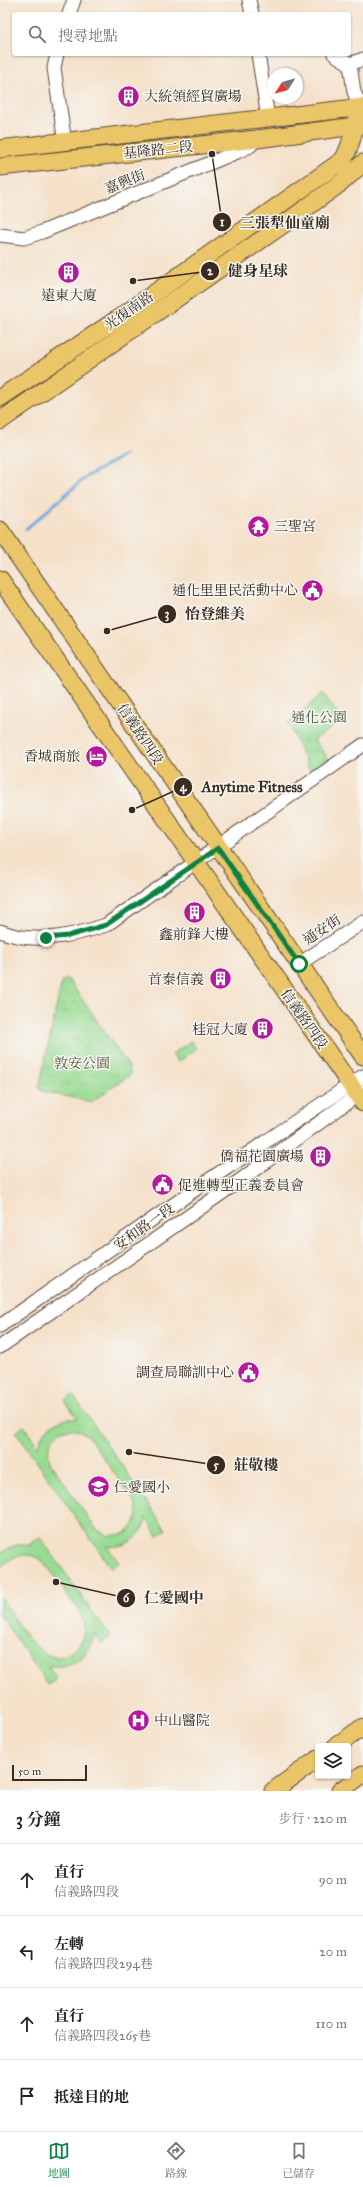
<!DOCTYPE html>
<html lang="zh-TW">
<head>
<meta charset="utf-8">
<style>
  :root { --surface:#fff; --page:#f6f6f6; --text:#222; --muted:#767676; --line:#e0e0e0; --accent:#0b8043 }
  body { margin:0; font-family:"IM FELL Great Primer","Noto Serif TC",serif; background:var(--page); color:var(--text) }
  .controls { position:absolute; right:12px; bottom:12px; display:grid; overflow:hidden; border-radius:4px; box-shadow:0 1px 3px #0004 }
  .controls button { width:36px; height:36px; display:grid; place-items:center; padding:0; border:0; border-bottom:1px solid var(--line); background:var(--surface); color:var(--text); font:20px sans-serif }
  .compass { position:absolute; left:267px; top:68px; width:36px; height:36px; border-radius:50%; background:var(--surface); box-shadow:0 1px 3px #0004; rotate:234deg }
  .scale { position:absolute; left:12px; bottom:10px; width:75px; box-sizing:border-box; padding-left:4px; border:2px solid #3b2a1e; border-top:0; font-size:11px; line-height:14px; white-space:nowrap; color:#3b2a1e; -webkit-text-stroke:3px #f6f6f2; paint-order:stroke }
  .stop { position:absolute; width:12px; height:12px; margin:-9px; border:3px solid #0b8043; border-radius:50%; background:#fff }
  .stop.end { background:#0b8043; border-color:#fff; box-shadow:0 1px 4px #0008 }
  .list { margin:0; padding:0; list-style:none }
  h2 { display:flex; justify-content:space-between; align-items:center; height:52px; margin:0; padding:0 16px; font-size:17px }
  h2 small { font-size:13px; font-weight:400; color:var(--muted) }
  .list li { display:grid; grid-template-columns:26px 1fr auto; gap:12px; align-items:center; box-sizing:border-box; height:72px; padding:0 16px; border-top:1px solid var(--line) }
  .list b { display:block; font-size:15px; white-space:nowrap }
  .list p { margin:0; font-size:13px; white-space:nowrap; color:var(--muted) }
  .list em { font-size:13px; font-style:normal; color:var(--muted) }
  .icon { flex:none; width:22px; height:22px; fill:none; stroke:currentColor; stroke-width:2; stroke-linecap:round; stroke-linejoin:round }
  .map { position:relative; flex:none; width:363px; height:1791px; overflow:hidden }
  .search { position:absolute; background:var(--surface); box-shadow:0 1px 3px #0004; left:12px; right:12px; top:12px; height:44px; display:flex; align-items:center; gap:10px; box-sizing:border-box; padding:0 14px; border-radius:4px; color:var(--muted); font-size:15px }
  .sheet { height:340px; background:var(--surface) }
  nav { display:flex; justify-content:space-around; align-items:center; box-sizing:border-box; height:56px; border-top:1px solid var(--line); background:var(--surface); font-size:11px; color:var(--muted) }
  nav a { display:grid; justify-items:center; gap:2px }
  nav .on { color:var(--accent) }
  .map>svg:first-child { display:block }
</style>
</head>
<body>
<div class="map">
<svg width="363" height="1791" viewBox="0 0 363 1791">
  <defs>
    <pattern id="park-crowns" width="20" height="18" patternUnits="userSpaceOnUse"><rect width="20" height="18" fill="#98db93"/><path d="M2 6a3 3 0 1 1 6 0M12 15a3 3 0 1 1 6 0" fill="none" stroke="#84bc7e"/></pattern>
  </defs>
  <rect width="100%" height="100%" fill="#f6f6f2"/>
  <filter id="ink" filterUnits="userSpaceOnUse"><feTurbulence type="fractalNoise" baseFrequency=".025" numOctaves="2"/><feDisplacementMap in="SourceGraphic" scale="8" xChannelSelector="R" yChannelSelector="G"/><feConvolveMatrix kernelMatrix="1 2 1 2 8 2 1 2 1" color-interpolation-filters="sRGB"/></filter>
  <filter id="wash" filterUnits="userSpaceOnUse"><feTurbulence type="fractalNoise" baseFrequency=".012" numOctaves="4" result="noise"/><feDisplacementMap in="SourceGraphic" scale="16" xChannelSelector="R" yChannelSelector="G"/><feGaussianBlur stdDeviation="0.9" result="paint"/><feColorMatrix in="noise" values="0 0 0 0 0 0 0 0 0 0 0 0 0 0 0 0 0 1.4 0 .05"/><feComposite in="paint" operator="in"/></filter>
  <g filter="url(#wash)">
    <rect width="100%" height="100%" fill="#f5e1ca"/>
    <g fill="url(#park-crowns)" stroke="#6a8258">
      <polygon points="323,693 342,721 314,740 329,760 311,773 288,723"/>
      <polygon points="68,979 129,1067 130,1075 91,1102 41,1091 39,1088 62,981"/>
      <polygon points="191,1041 196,1049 178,1062 172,1054"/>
    </g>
    <g fill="#98db93" stroke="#6a8258" fill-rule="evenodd">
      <path d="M73,1395l93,135 -8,6 -12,-18c-3,19 -20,31 -39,28l12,17 -8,5 -95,-136 8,-6 14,21c4,-20 21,-30 40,-28l-13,-18zM70,1429l11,2 7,5 46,65c6,13 2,26 -10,33l-16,2 -12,-7 -45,-65c-7,-16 1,-33 19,-35z"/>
      <path d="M40,1537l70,100 -9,6 -6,-9c-6,23 -23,35 -47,32l9,13 -9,6 -48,-70v-19c14,21 44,83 75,53 8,-7 11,-18 8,-28 -2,-11 -12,-20 -18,-29 -6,-9 -13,-21 -21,-29 -14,-14 -34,-8 -44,7v-17l16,-8h16l-1,-2z"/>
    </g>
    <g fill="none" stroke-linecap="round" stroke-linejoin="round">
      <polyline stroke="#65a7d9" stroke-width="3" points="26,529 86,477 125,455"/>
    </g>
  </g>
  <g filter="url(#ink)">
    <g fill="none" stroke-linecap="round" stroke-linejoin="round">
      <defs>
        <g id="minor">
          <polyline points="249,0 252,14"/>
          <polyline points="69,14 74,0"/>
          <polyline points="57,54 54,68 65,143"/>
          <polyline points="258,54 268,118"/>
          <polyline points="334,54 350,64 354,92 361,107"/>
          <polyline points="350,64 363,59"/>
          <polyline points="0,235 24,238 42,232 237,152 250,146 257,139"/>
          <path d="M0,931c34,14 73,5 106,-6l257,-180"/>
          <polyline points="299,964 363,922"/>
          <polyline points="0,1326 203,1184 363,1076"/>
          <polyline points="0,1347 235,1184 363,1091"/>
        </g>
        <g id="major">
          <polyline points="0,149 363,107"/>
          <polyline points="0,167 257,139 363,125"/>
          <path d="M0,398l122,-82 221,-156c10,-16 11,-35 18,-53"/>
          <polyline points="0,421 284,224 342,182 363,163"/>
          <polyline points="0,530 363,1056"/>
          <polyline points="0,579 363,1103"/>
          <polyline points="336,1746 363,1727"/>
          <polyline points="273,1791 318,1759"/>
          <polyline points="340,1791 363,1774"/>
        </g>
      </defs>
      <use href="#minor" stroke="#574538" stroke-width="15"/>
      <use href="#major" stroke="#574538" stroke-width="19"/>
      <use href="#minor" stroke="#fff" stroke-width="13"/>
      <use href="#major" stroke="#ebc669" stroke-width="17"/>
    </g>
  </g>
  <g fill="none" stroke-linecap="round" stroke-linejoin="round" filter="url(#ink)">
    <polyline stroke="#0b8043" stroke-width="5" points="46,938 68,936 106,925 218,848 299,964"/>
  </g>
  <defs>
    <symbol id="building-disc" viewBox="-11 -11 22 22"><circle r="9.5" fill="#b5179e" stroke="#f6f6f2"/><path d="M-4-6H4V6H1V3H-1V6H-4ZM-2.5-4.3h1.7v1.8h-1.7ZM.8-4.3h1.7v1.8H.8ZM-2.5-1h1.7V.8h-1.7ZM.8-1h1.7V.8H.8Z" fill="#fff"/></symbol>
    <symbol id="temple-disc" viewBox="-11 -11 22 22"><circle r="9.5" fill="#b5179e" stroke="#f6f6f2"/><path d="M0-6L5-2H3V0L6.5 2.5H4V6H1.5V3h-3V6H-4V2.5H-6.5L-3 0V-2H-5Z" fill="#fff"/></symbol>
    <symbol id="civic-disc" viewBox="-11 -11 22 22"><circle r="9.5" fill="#b5179e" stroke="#f6f6f2"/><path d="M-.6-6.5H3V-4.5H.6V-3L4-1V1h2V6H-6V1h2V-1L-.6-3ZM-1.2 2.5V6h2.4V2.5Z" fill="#fff"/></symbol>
    <symbol id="hotel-disc" viewBox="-11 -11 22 22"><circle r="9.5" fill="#b5179e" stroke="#f6f6f2"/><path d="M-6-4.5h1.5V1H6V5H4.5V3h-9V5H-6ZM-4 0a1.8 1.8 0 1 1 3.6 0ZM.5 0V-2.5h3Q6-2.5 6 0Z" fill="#fff"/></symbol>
    <symbol id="school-disc" viewBox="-11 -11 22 22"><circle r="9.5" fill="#b5179e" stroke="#f6f6f2"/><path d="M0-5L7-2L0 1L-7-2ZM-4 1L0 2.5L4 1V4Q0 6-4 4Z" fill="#fff"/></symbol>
    <symbol id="hospital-disc" viewBox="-11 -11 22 22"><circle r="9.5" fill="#b5179e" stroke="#f6f6f2"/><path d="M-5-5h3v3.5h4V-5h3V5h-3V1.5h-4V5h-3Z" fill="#fff"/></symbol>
  </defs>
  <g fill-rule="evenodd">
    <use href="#building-disc" x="116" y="84" width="25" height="25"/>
    <use href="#building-disc" x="56" y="260" width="25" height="25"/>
    <use href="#temple-disc" x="246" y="514" width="25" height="25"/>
    <use href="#civic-disc" x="300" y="578" width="25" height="25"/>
    <use href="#hotel-disc" x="84" y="744" width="25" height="25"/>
    <use href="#building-disc" x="182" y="900" width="25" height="25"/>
    <use href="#building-disc" x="208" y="966" width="25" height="25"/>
    <use href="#building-disc" x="250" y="1016" width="25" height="25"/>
    <use href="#building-disc" x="308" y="1144" width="25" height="25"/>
    <use href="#civic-disc" x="150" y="1172" width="25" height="25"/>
    <use href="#civic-disc" x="236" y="1360" width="25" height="25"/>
    <use href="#school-disc" x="86" y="1474" width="25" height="25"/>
    <use href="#hospital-disc" x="126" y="1708" width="25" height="25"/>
  </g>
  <g text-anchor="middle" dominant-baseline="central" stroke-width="3" stroke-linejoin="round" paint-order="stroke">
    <g font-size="14" fill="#3b2a1e" stroke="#f6f6f2" text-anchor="end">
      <text x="144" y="96" text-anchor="start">大統領經貿廣場</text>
      <text x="69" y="295" text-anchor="middle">遠東大廈</text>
      <text x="274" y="526" text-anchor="start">三聖宮</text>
      <text x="298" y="590">通化里里民活動中心</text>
      <text x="80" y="756">香城商旅</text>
      <text x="194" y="934" text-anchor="middle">鑫前鋒大樓</text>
      <text x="204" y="979">首泰信義</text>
      <text x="248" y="1029">桂冠大廈</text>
      <text x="304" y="1156">僑福花園廣場</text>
      <text x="178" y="1185" text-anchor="start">促進轉型正義委員會</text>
      <text x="234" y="1372">調查局聯訓中心</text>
      <text x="114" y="1487" text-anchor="start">仁愛國小</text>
      <text x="154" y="1720" text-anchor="start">中山醫院</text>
    </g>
    <g font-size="14" fill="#3b2a1e" stroke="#f6f6f2">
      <text transform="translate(158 150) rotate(-6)">基隆路二段</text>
      <text transform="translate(125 182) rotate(-22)">嘉興街</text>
      <text transform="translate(129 311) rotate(-35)">光復南路</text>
      <text transform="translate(140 734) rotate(56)">信義路四段</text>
      <text transform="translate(322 930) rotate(-34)">通安街</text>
      <text transform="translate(304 1019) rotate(55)">信義路四段</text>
      <text transform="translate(144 1227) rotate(-35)">安和路一段</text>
    </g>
    <g font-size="14" fill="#52563b" stroke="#f6f6f2">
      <text x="319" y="717">通化公園</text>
      <text x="82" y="1063">敦安公園</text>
    </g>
  </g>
  <path fill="none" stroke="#3b2a1e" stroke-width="1.5" d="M212 154L222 222M133 281L210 271M107 631L167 614M132 810L183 787M129 1452L216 1465M56 1582L126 1598"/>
  <g fill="#3b2a1e" stroke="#f6f6f2" stroke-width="1.5">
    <circle cx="212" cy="154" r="4"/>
    <circle cx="133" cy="281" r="4"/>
    <circle cx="107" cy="631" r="4"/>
    <circle cx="132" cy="810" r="4"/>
    <circle cx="129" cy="1452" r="4"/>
    <circle cx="56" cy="1582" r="4"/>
    <circle cx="222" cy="222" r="10"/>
    <circle cx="210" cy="271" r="10"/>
    <circle cx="167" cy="614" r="10"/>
    <circle cx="183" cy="787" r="10"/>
    <circle cx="216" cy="1465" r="10"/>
    <circle cx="126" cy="1598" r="10"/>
  </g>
  <g font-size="12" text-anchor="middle" font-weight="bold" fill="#fff">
    <text x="222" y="226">1</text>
    <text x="210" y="275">2</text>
    <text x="167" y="618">3</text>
    <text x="183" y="791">4</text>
    <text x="216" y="1469">5</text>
    <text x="126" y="1602">6</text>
  </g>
  <g font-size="15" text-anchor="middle" font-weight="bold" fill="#3b2a1e" stroke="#f6f6f2" stroke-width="3" stroke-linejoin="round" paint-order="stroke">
    <text x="285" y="228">三張犁仙童廟</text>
    <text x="258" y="276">健身星球</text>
    <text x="215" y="619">怡登維美</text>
    <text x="252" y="792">Anytime Fitness</text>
    <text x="256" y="1470">莊敬樓</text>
    <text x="174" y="1603">仁愛國中</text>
  </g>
</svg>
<div class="controls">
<button><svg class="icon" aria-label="layers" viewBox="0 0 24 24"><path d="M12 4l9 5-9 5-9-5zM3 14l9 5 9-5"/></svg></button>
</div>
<svg class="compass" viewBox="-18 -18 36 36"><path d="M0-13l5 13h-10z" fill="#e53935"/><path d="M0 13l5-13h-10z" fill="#767676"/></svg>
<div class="scale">50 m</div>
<div class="stop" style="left:299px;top:964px"></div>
<div class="stop end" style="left:46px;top:938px"></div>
<div class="search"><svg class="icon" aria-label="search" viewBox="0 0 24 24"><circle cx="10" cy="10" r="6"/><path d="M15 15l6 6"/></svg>搜尋地點</div>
</div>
<section class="sheet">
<h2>3 分鐘<small>步行 · 220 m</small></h2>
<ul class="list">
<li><svg class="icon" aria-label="ahead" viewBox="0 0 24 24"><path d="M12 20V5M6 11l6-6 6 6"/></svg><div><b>直行</b><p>信義路四段</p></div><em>90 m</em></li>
<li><svg class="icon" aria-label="left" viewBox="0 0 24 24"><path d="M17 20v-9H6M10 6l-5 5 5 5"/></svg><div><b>左轉</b><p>信義路四段294巷</p></div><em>20 m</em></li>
<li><svg class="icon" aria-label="ahead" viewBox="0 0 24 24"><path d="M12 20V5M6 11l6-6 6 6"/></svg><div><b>直行</b><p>信義路四段265巷</p></div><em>110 m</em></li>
<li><svg class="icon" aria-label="arrive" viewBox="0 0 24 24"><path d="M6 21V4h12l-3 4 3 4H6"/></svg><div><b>抵達目的地</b></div></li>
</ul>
</section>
<nav>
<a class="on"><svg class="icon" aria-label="map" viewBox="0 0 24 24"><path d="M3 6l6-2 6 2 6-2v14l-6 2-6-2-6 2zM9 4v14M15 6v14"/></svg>地圖</a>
<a><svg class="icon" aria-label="directions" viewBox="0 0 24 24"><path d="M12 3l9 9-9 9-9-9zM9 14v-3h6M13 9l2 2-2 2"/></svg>路線</a>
<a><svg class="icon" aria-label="saved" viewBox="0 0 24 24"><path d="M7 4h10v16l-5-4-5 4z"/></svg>已儲存</a>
</nav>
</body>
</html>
